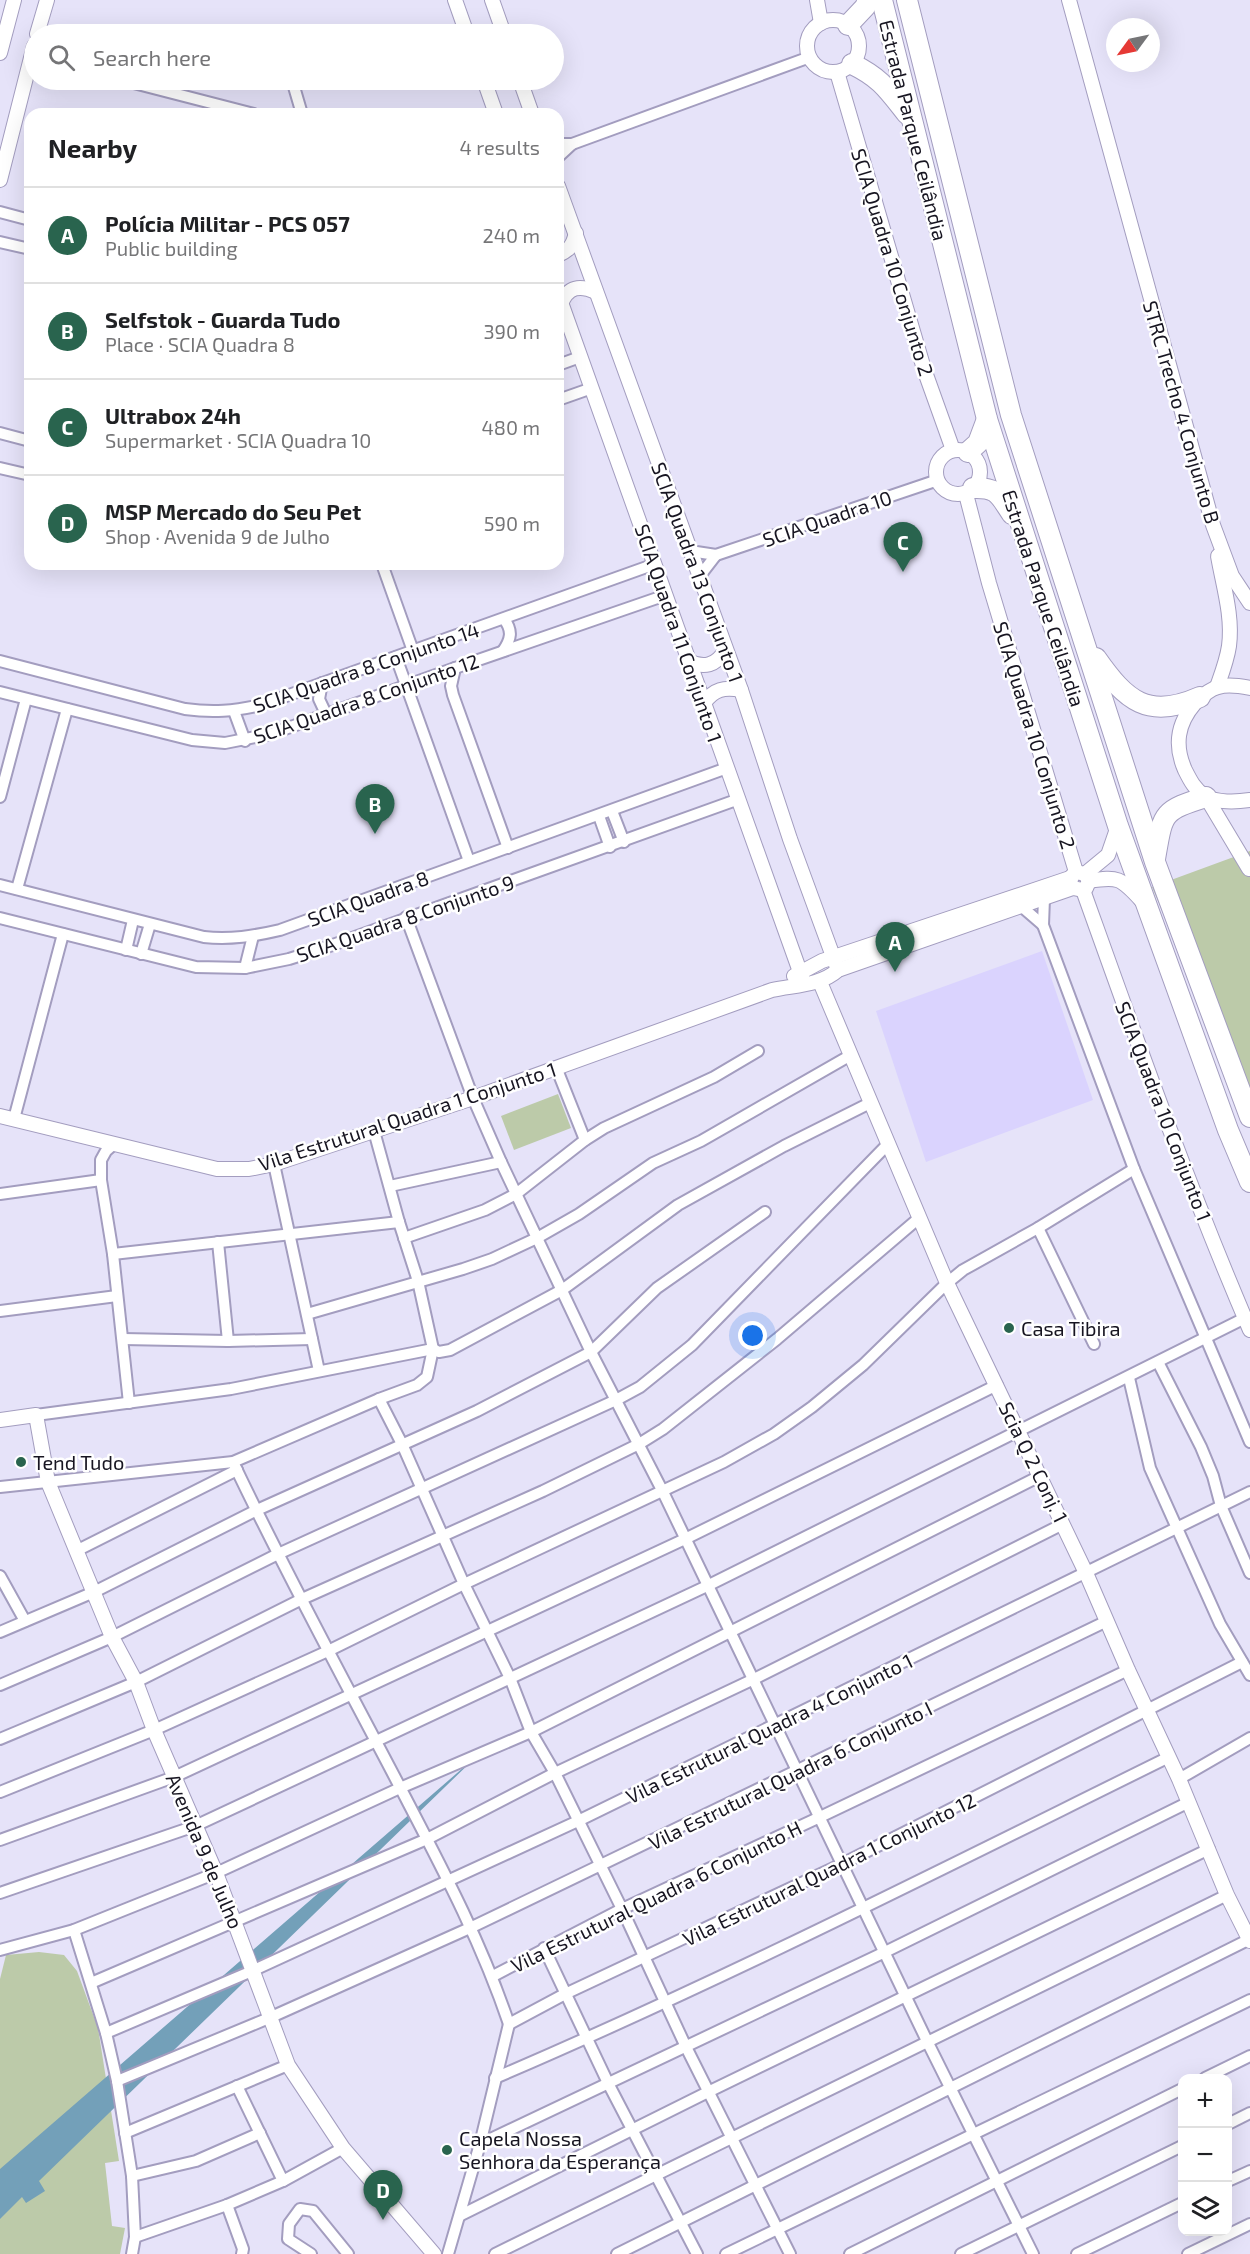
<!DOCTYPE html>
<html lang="en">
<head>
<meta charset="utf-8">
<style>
  :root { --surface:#fff; --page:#f2f2f2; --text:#202124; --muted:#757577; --line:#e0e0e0; --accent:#29644e }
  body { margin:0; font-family:"Exo 2",sans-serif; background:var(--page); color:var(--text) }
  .controls { position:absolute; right:18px; bottom:18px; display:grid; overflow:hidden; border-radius:12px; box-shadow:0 6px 24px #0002 }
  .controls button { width:54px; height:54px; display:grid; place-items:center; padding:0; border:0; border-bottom:2px solid var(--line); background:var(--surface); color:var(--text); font:30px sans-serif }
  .compass { position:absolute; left:1106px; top:18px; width:54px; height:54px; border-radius:50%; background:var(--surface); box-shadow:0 6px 24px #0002; rotate:237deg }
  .you { position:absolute; left:753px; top:1336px; width:21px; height:21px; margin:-15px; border:4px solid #fff; border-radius:50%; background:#1a73e8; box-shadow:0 0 0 9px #1a73e833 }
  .badge { display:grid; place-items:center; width:39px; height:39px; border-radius:50%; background:var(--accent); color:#fff; font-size:20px; font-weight:700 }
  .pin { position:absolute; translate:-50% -50px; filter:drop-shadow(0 2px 3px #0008) }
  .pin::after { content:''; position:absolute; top:32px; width:21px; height:18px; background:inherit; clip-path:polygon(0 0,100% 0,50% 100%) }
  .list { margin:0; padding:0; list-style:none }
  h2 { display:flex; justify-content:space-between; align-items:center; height:78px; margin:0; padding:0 24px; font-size:26px }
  h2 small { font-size:20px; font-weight:400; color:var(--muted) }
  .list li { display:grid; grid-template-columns:39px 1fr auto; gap:18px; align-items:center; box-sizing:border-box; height:96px; padding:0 24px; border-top:2px solid var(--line) }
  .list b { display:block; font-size:22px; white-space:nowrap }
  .list p { margin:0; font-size:20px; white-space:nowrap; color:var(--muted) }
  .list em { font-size:20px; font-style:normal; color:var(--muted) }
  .icon { flex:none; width:33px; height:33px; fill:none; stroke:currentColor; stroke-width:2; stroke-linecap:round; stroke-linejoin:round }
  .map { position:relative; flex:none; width:1250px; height:2254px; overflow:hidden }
  .search { position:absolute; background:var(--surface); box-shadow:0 6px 24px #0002; left:24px; top:24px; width:540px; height:66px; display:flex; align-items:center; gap:15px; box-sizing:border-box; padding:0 21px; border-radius:33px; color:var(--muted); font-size:22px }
  .panel { position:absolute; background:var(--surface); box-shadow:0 6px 24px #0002; left:24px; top:108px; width:540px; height:462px; border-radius:18px }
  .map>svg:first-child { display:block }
</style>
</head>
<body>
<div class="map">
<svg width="1250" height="2254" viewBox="0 0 1250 2254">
  <rect width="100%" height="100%" fill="#e6e3f9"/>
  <polygon fill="#dad3fe" points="1042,951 1093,1100 926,1162 876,1011"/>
  <g fill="#bccaa9">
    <polygon points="1250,851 1250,1120 1152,887"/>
    <polygon points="558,1094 571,1128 514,1150 501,1116"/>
    <polygon points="39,1952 64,1955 77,1971 98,2028 119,2161 105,2163 112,2226 125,2228 120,2254 0,2254 0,1979 6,1955"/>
  </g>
  <polygon fill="#73a0b9" points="479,1754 39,2181 45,2191 26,2203 22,2197 0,2219 0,2169"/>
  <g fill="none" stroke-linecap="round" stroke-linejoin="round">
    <defs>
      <g id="minor">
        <polyline points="122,80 254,114"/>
        <polyline points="292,80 302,114"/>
        <polyline points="558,144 572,144 810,57"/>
        <polyline points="558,157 572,144"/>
        <polyline points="0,212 30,220"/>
        <polyline points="0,242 30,249"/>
        <polyline points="558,365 580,357"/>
        <polyline points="558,400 592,388"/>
        <polyline points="0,433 30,441"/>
        <polyline points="0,468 30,475"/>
        <polyline points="690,551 716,555 938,480"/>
        <polyline points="382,564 413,651"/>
        <polyline points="699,577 716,555"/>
        <path d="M503,651c8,-12 10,-20 1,-32"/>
        <polyline points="396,657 469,861"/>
        <path d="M0,661l185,48c29,4 48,2 76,-4l394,-141"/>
        <polyline points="455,668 451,686 453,695 508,848"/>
        <polyline points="322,683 319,699 326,714"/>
        <polyline points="0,692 192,740 225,743 271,734 455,668 666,595"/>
        <polyline points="234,711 245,741"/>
        <polyline points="0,797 26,699"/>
        <polyline points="612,811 624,842"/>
        <polyline points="599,816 610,847"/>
        <path d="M0,885l204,52c26,3 50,-1 76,-7l447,-162"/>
        <polyline points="17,889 67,709"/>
        <polyline points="1044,898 1043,925 1134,1169 1250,1442"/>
        <polyline points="1021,906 1043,925"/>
        <polyline points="406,917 473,1098 501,1162 591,1352 663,1492 928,2043 1033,2254"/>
        <polyline points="0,918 196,967 245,968 289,959 327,947 739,799"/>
        <polyline points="126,950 133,920"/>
        <polyline points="141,954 150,924"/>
        <polyline points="245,968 253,936"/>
        <polyline points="556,1067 585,1140"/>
        <polyline points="14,1119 63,934"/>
        <polyline points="114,1144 106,1151 101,1160 101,1180 113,1254 129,1403"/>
        <polyline points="274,1164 319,1371"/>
        <polyline points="390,1186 501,1162"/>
        <polyline points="0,1194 101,1180"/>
        <polyline points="1038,1228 1094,1344"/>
        <polyline points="404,1238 485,1210 516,1194 585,1140 604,1128 714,1077 758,1051"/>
        <polyline points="218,1242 228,1341"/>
        <polyline points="113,1254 399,1222"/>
        <polyline points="0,1311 117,1296"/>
        <polyline points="307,1314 463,1269 492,1259 537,1238 579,1214 653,1163 701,1141 851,1055"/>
        <polyline points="123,1339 228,1341 312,1339"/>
        <polyline points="1158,1362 1201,1447 1213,1476 1221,1506 1250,1573"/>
        <polyline points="1129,1378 1150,1468 1220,1624 1250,1675"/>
        <polyline points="379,1399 402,1444 464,1584 510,1678 531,1732 555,1773 622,1909 686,2047 790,2254"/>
        <polyline points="36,1415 231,1389 433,1349 439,1352 450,1350 562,1290 678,1205 784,1146 870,1103"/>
        <path d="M233,1462c52,110 111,218 168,327 40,77 80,152 108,235"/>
        <polyline points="0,1487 233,1462 379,1399 417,1385 427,1377 433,1349 418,1281 399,1222 374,1131"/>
        <polyline points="76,1551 237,1470"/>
        <polyline points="0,1576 25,1621"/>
        <polyline points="0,1632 94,1592 257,1510 477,1411 591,1352 657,1288 765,1212"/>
        <polyline points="0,1685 112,1637 278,1554 616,1400 640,1387 692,1345 888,1144"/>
        <polyline points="0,1739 136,1682 302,1599 543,1491 639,1444 663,1429 777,1339 919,1218"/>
        <polyline points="1179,1779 1250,1738"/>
        <polyline points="0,1792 154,1730 328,1651 464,1584 724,1462 774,1434 812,1407 863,1365 947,1283 963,1270 1038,1228 1134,1169"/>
        <polyline points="0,1840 174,1777 685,1539 997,1385"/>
        <polyline points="0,1893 195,1826 707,1586 1245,1318"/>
        <polyline points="74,1930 106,2033 117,2081 132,2176 135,2237 132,2254"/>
        <polyline points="544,1948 609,2085 697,2254"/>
        <polyline points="0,1950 74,1930 216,1873 400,1788 531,1732 1040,1476"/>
        <polyline points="493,1976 622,1909 820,1817 1128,1670"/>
        <polyline points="91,1983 427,1839 555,1773 754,1679 1063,1524"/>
        <polyline points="509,2024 565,1994 842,1864 1242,1662"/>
        <polyline points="106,2033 252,1971 578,1821 1250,1492"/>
        <path d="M495,2078c229,-98 451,-211 674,-321"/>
        <polyline points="1205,2078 1250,2056"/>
        <polyline points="117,2081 269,2018 472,1927 1107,1621"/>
        <polyline points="237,2086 283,2181"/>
        <polyline points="1228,2124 1250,2113"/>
        <polyline points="125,2133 288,2065"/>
        <polyline points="480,2144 885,1952 1189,1802"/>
        <polyline points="132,2176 196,2161 260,2133"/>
        <polyline points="1228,2181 1250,2171"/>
        <polyline points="227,2205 243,2249 242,2254"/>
        <polyline points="461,2215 710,2091 1209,1849"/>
        <polyline points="135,2237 227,2205 283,2181 343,2148"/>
        <polyline points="311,2254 288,2239 289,2224 300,2209 313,2211 348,2254"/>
        <polyline points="448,2254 480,2144 509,2024"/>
        <polyline points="495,2254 1227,1895"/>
        <polyline points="617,2254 1250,1939"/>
        <polyline points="726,2254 1250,2000"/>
        <polyline points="850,2254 1182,2089"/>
        <polyline points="961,2254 1182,2146"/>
        <polyline points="1077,2254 1182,2203"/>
        <polyline points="1188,2254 1250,2224"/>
      </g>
      <g id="tertiary">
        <polyline points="455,0 467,34"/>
        <polyline points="492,0 504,34"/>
        <polyline points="817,0 821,23"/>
        <polyline points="1069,0 1213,525 1232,576 1250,603"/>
        <circle cx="833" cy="46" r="26"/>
        <polyline points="37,34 47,0"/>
        <polyline points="0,53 14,0"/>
        <polyline points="837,72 924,369 953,450"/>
        <polyline points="484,80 496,114"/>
        <polyline points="520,80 532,114"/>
        <polyline points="0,180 34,46"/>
        <polyline points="558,186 741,690 790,839 838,970"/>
        <path d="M558,255c12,-5 15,-10 18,-22"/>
        <polyline points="558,294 804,983"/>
        <path d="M561,304c7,-18 19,-19 35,-12"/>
        <circle cx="958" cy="472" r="22"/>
        <polyline points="966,494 989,583 1076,872"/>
        <path d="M689,661c15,8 27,4 36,-10"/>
        <path d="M1217,687c5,-14 10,-27 12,-41 4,-30 -6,-61 -11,-90"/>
        <path d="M1250,688c-10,-2 -22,-4 -32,-1 -8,2 -17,10 -23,16 -18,21 -21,42 -10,67 5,10 10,20 20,26 11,7 32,6 45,4"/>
        <path d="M704,703c10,-14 20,-16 37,-13"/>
        <polyline points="1206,797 1249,869"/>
        <polyline points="1085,874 1108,855 1118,826"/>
        <path d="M1089,881c29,-5 32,-3 52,19"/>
        <path d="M1083,890c53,148 105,296 167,440"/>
        <polyline points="794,976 822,961 1070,878"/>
        <polyline points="820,982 947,1283 1086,1573 1128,1670 1179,1779 1227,1895 1250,1941"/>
        <path d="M0,1116l217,53h32l25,-5 199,-66 299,-108c22,-5 48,-4 66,-20l206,-72 29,-10 10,2 3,-2 3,-7 -4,-7 -9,-2 -4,4 -2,6 3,6"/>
        <polyline points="0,1420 36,1415 48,1482 112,1637 136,1682 154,1730 216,1873 288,2065 343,2148 434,2254"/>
      </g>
      <g id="motorway">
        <polyline points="882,0 987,419 1118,826 1228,1130 1250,1182"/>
        <polyline points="907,0 1011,415 1155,862 1250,1117"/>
        <polyline points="848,25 865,7 868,0"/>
        <path d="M852,64c29,14 36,26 55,50"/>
        <polyline points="968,452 978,443 987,419"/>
        <path d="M973,488c25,-1 26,7 39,26"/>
        <path d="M1096,658c30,43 52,62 104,39"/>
        <path d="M1155,859c8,-46 6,-48 51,-62"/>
      </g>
    </defs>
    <use href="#minor" stroke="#a39dbf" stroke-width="14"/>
    <use href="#tertiary" stroke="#a39dbf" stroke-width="16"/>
    <use href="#motorway" stroke="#a39dbf" stroke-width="22"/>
    <use href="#minor" stroke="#fff" stroke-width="10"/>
    <use href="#tertiary" stroke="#fff" stroke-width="14"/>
    <use href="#motorway" stroke="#fff" stroke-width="20"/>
  </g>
  <g fill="#29644e" stroke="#fff" stroke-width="2">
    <circle cx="1009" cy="1328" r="6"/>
    <circle cx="21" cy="1462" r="6"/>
    <circle cx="447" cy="2150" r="6"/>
  </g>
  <g text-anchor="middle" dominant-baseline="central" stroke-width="5" stroke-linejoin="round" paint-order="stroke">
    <g font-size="20" fill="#171521" stroke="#fff">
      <text transform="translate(914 130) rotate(76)">Estrada Parque Ceilândia</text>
      <text transform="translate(893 262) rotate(73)">SCIA Quadra 10 Conjunto 2</text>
      <text transform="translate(1182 412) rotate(74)">STRC Trecho 4 Conjunto B</text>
      <text transform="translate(827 518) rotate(-19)">SCIA Quadra 10</text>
      <text transform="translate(698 572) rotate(70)">SCIA Quadra 13 Conjunto 1</text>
      <text transform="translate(1044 598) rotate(72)">Estrada Parque Ceilândia</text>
      <text transform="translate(679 633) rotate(71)">SCIA Quadra 11 Conjunto 1</text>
      <text transform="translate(366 667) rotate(-19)">SCIA Quadra 8 Conjunto 14</text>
      <text transform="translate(366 698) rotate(-19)">SCIA Quadra 8 Conjunto 12</text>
      <text transform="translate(1035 735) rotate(73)">SCIA Quadra 10 Conjunto 2</text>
      <text transform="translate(368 898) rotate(-20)">SCIA Quadra 8</text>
      <text transform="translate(405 918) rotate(-19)">SCIA Quadra 8 Conjunto 9</text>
      <text transform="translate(1164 1111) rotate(69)">SCIA Quadra 10 Conjunto 1</text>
      <text transform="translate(407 1116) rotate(-18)">Vila Estrutural Quadra 1 Conjunto 1</text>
      <text transform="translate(1034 1462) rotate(64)">Scia Q 2 Conj. 1</text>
      <text transform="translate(769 1728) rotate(-26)">Vila Estrutural Quadra 4 Conjunto 1</text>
      <text transform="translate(790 1775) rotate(-26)">Vila Estrutural Quadra 6 Conjunto I</text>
      <text transform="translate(205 1851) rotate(67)">Avenida 9 de Julho</text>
      <text transform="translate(829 1869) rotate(-26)">Vila Estrutural Quadra 1 Conjunto 12</text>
      <text transform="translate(656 1896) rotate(-26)">Vila Estrutural Quadra 6 Conjunto H</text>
    </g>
    <g font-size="20" fill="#171521" stroke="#fff" text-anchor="start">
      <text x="1021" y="1328">Casa Tibira</text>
      <text x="33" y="1462">Tend Tudo</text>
      <text x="459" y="2138">Capela Nossa<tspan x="459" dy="23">Senhora da Esperança</tspan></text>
    </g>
  </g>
</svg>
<div class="controls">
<button>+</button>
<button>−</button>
<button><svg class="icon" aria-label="layers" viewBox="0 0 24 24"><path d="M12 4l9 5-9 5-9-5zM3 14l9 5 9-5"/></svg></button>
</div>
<svg class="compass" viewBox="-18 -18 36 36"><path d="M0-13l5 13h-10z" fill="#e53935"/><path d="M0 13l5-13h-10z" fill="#757577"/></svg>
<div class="you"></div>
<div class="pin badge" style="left:895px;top:972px">A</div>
<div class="pin badge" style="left:375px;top:834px">B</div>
<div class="pin badge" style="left:903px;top:572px">C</div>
<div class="pin badge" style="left:383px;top:2220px">D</div>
<div class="search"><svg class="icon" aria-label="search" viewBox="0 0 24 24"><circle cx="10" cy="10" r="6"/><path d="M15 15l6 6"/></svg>Search here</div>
<section class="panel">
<h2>Nearby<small>4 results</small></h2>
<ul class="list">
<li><span class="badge">A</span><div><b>Polícia Militar - PCS 057</b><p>Public building</p></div><em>240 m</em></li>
<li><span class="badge">B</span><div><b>Selfstok - Guarda Tudo</b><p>Place · SCIA Quadra 8</p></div><em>390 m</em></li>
<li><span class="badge">C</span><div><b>Ultrabox 24h</b><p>Supermarket · SCIA Quadra 10</p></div><em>480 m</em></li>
<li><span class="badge">D</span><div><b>MSP Mercado do Seu Pet</b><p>Shop · Avenida 9 de Julho</p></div><em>590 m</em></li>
</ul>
</section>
</div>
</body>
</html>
